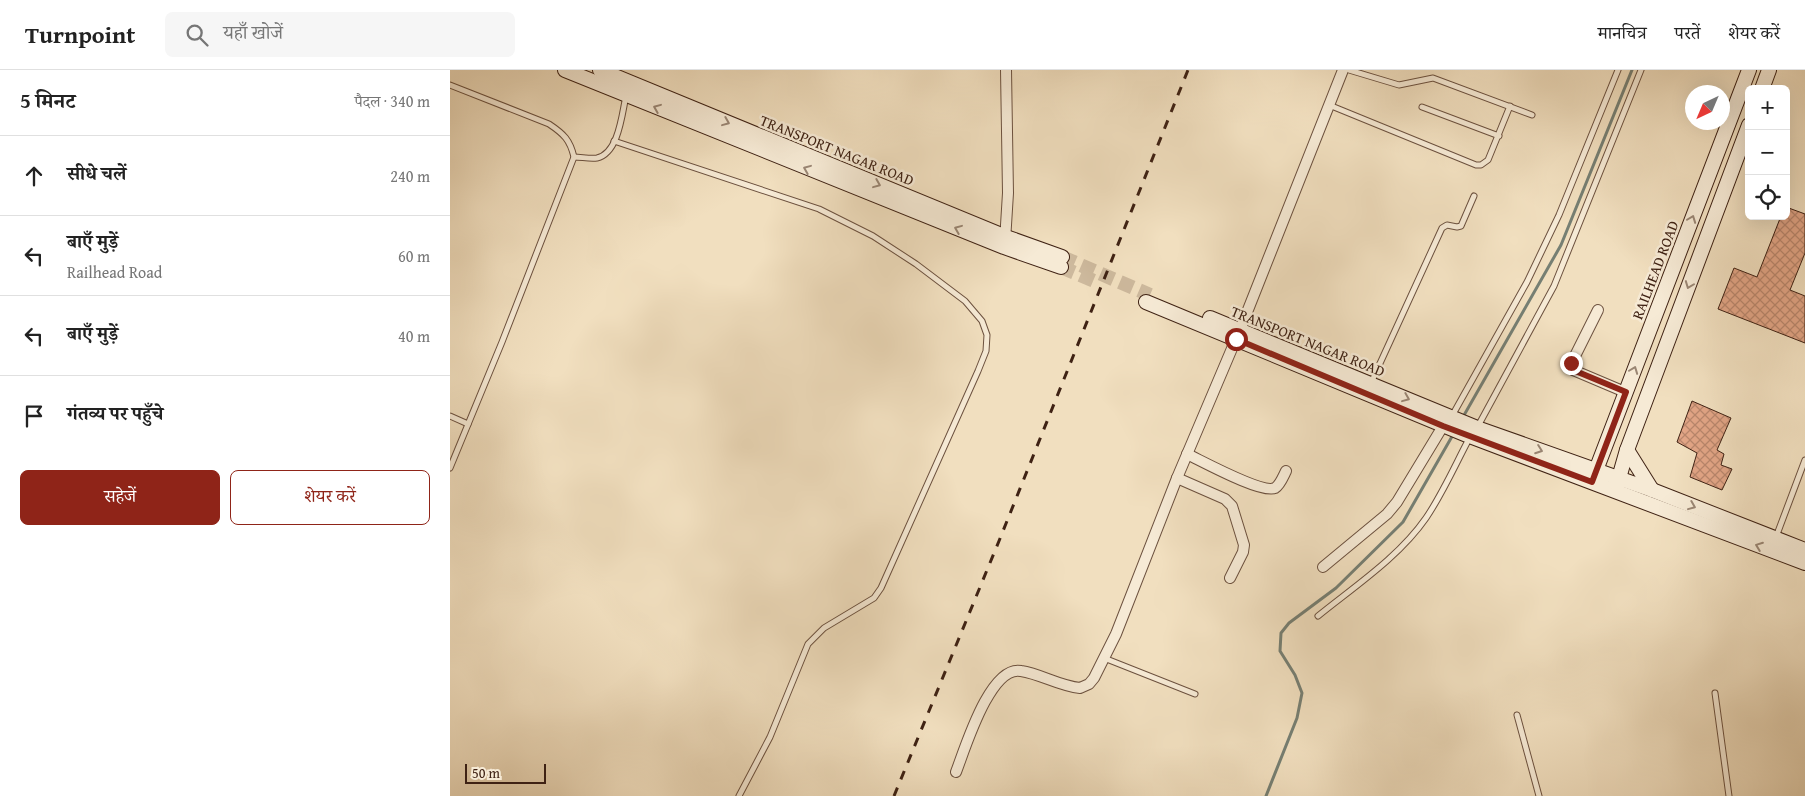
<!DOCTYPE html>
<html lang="hi">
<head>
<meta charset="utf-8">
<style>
  :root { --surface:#fff; --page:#f6f6f6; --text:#222; --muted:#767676; --line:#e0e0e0; --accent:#8f2418 }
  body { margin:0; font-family:"Gentium Book Plus","Noto Serif Devanagari",serif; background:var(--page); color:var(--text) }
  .controls { position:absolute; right:15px; top:15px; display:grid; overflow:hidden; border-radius:8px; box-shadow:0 5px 20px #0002 }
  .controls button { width:45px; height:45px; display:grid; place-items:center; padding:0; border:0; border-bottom:1px solid var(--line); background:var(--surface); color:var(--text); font:25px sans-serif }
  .compass { position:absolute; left:1235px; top:15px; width:45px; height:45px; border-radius:50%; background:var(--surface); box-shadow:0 5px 20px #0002; rotate:224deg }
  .scale { position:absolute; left:15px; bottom:12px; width:81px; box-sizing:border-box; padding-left:5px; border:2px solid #3f2214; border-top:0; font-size:14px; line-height:18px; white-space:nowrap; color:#3f2214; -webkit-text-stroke:4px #f6ead5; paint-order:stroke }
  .stop { position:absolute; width:15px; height:15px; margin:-11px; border:4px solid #8f2418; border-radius:50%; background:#fff }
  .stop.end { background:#8f2418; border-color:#fff; box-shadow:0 1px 5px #0008 }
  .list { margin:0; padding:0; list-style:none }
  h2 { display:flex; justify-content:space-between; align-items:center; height:65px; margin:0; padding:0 20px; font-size:21px }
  h2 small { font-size:16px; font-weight:400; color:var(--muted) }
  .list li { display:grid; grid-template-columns:32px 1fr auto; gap:15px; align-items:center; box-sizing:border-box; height:80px; padding:0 20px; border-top:1px solid var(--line) }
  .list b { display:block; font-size:19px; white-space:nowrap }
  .list p { margin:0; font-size:16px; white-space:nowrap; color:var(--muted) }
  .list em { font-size:16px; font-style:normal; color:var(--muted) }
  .actions { display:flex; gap:10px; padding:15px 20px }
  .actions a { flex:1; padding:11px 0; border:1px solid var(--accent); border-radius:8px; text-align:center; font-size:18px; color:var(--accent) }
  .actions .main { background:var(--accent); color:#fff }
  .icon { flex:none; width:28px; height:28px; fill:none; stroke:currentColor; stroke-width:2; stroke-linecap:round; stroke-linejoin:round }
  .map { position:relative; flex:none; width:1355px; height:726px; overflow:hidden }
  header { display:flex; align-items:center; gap:30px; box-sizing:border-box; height:70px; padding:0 25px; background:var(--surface); border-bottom:1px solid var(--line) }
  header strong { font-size:24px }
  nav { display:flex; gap:28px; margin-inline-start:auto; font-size:18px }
  .search { width:350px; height:45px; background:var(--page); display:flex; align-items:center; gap:12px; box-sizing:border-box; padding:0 18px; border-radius:8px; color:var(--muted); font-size:19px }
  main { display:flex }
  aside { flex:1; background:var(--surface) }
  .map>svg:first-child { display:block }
</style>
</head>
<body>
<header>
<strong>Turnpoint</strong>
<div class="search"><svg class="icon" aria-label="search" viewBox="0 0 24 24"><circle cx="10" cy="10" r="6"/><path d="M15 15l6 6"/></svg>यहाँ खोजें</div>
<nav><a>मानचित्र</a><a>परतें</a><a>शेयर करें</a></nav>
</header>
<main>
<aside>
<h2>5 मिनट<small>पैदल · 340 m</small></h2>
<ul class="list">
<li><svg class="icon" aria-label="ahead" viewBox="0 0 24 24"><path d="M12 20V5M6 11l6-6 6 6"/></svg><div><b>सीधे चलें</b></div><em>240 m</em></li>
<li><svg class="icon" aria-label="left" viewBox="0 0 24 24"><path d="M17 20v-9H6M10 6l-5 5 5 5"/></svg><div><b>बाएँ मुड़ें</b><p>Railhead Road</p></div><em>60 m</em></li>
<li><svg class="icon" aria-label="left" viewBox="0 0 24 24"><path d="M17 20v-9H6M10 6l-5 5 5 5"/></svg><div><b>बाएँ मुड़ें</b></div><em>40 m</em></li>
<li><svg class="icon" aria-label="arrive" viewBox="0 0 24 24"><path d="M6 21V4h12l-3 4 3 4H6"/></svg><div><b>गंतव्य पर पहुँचे</b></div></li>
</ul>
<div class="actions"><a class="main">सहेजें</a><a>शेयर करें</a></div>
</aside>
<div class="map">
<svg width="1355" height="726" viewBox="0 0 1355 726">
  <defs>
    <pattern id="building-cross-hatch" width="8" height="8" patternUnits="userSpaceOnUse" patternTransform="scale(1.25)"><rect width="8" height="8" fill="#e2a586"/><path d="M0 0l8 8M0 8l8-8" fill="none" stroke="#b9866c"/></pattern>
  </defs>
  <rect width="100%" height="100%" fill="#f1dfbf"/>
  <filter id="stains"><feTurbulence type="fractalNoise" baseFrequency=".004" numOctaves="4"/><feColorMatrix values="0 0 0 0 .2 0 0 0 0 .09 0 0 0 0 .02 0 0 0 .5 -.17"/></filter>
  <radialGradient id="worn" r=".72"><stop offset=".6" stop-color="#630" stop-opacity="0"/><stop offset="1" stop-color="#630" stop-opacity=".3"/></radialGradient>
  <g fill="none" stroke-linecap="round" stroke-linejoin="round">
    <g stroke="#767f73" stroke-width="3">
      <polyline points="1013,347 1111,175 1182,0"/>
      <polyline points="816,726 847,648 852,623 845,605 830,581 831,563 839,553 886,518 953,452 1004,363"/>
    </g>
  </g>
  <g fill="url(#building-cross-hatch)" stroke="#3f2214">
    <polygon points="1336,137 1355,144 1355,183 1340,220 1355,226 1355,273 1268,239 1284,198 1307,207 1331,146 1336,146"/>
    <polygon points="1242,331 1281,348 1267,380 1274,384 1271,395 1282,399 1272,420 1240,407 1247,383 1227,372"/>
  </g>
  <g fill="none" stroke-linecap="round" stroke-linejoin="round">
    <g stroke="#cdb99d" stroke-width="14" stroke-dasharray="14 7" stroke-linecap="butt">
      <polyline points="612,187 700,225"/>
      <polyline points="611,197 649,213"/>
    </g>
    <defs>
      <g id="service">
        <polyline points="899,0 949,15 983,8 1082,45"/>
        <path d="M0,15l99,39c15,10 21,16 25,33l-72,185 -52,126"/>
        <polyline points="879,35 1026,95 1031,95 1038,90 1060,36"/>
        <polyline points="972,37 1049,66"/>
        <polyline points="164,71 369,139 423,166 466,194 515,231 532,251 537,265 536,281 528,301 431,518 424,528 374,558 358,574 320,667 289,726"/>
        <path d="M124,87c7,0 16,2 23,1 22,-5 25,-45 29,-62"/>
        <polyline points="921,313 992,158 997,155 1007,157 1011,156 1024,126"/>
        <polyline points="0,346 18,354"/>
        <polyline points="1002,346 1077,212 1109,145 1168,0"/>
        <polyline points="1027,358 1104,216 1191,0"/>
        <polyline points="1326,467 1355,390"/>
        <path d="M868,546c37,-30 81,-59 108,-98 17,-25 30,-55 44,-81"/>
        <polyline points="654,588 745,624"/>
        <polyline points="1265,623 1279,726"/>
        <polyline points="1067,645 1089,726"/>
      </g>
      <g id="minor">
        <polyline points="555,171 558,123 556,0"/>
        <polyline points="1148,240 1120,296 1123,300 1175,322"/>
        <polyline points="790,260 893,0"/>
        <path d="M737,384c15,7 75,40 88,34 5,-3 8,-11 11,-17"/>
        <polyline points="727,408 775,429 782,436 794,475 793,482 780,508"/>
        <polyline points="873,497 937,444 947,432 993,356"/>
        <path d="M506,702c9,-23 34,-107 65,-101 20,3 38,15 59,17l9,-4 5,-6 22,-44 61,-156 59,-139"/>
      </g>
      <g id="secondary">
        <polyline points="115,0 554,177 611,197"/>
        <polyline points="150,0 556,167 612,187"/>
        <polyline points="1312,19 1319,0"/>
        <polyline points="696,232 1017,365 1355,493"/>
        <polyline points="760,248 1027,358 1202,420 1355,480"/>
        <polyline points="1177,380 1202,420"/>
        <polyline points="1143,408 1299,0"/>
        <polyline points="1167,415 1177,380 1299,55"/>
      </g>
    </defs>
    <use href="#service" stroke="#6c513f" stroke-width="7"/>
    <use href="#minor" stroke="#6c513f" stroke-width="12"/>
    <use href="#secondary" stroke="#3f2214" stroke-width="16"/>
    <use href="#service" stroke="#f6ead5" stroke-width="5"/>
    <use href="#minor" stroke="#f6ead5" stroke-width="10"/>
    <use href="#secondary" stroke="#f6ead5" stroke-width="14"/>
    <polyline stroke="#3f2214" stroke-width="3" stroke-dasharray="9 9" stroke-linecap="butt" points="444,726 549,471 738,0"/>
  </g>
  <defs><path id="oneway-chevron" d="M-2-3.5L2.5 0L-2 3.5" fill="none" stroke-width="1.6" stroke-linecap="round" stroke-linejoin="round" transform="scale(1.25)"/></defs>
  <g stroke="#9a8674">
    <use href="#oneway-chevron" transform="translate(207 38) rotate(-158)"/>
    <use href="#oneway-chevron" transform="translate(276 52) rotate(22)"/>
    <use href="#oneway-chevron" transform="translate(357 99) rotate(-158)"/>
    <use href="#oneway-chevron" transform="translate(427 114) rotate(22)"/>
    <use href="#oneway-chevron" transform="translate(1242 149) rotate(-69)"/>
    <use href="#oneway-chevron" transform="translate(508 159) rotate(-158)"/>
    <use href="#oneway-chevron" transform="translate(1239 215) rotate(111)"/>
    <use href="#oneway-chevron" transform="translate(1184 300) rotate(-69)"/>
    <use href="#oneway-chevron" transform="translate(956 328) rotate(22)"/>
    <use href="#oneway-chevron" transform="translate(1089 380) rotate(20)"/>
    <use href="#oneway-chevron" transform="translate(1242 436) rotate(22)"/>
    <use href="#oneway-chevron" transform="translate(1309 476) rotate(-159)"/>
  </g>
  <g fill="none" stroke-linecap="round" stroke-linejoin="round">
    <polyline stroke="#8f2418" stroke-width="6" points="786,269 993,356 1142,412 1176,322 1123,300 1120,296 1121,293"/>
  </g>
  <g text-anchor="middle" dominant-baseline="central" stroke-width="5" stroke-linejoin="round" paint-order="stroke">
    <g font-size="15" fill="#3f2214" stroke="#f6ead5">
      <text transform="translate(387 80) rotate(22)">TRANSPORT NAGAR ROAD</text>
      <text transform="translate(1205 200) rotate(-69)">RAILHEAD ROAD</text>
      <text transform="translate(858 271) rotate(22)">TRANSPORT NAGAR ROAD</text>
    </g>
  </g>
  <rect width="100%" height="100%" filter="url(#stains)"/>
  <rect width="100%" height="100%" fill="url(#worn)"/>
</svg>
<div class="controls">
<button>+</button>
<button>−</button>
<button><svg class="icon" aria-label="locate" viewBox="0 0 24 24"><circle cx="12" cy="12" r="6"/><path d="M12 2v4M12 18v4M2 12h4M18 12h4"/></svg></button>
</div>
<svg class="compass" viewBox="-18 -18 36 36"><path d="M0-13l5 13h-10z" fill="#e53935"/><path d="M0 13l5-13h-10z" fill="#767676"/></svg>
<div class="scale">50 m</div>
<div class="stop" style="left:786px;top:269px"></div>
<div class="stop end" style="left:1121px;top:293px"></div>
</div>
</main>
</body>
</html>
